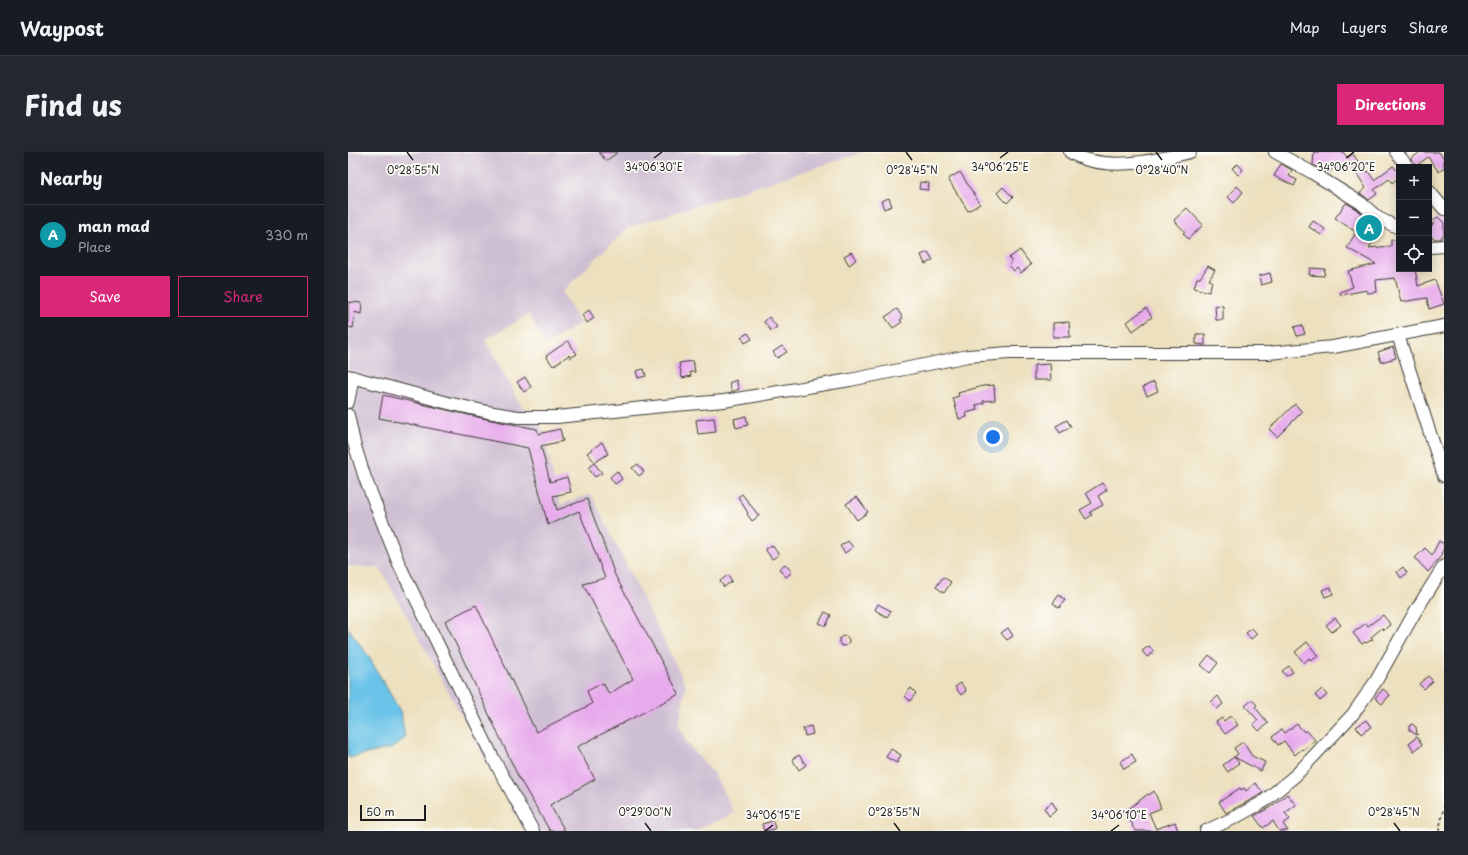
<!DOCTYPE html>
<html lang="en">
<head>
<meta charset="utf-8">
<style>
  :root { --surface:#171b24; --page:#242831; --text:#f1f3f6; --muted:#9ea1a6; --line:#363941; --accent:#db2777 }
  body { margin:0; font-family:"Playpen Sans",sans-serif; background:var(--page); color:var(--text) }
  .controls { position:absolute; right:12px; top:12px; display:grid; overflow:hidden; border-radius:0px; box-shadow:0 2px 10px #0003 }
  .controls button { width:36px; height:36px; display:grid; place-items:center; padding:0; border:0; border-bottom:1px solid var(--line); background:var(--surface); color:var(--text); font:20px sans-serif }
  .scale { position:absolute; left:12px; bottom:10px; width:66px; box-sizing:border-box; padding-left:4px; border:2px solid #1c1c1c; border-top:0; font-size:11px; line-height:14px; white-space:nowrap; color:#1c1c1c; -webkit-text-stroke:3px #fdfcf7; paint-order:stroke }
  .you { position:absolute; left:645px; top:285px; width:14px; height:14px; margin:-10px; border:3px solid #fff; border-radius:50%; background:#1a73e8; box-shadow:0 0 0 6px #1a73e833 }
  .badge { display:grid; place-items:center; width:26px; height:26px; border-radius:50%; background:var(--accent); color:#fff; font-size:13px; font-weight:700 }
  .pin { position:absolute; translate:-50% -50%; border:2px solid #fff; box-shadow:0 1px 4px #0006 }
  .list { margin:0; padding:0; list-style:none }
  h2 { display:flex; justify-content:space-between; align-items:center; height:52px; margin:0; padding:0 16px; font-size:17px }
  h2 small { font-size:13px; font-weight:400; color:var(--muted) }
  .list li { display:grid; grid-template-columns:26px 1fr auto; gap:12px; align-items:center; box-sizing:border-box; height:60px; padding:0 16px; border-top:1px solid var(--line) }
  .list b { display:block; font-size:15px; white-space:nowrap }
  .list p { margin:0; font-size:13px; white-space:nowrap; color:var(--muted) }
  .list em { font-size:13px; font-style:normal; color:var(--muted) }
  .actions { display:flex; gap:8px; padding:12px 16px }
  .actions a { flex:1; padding:9px 0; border:1px solid var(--accent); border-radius:0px; text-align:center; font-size:14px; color:var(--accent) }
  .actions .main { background:var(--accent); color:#fff }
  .icon { flex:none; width:22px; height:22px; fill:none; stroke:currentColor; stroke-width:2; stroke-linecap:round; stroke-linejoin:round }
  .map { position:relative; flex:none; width:1096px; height:679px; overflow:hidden; border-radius:0px }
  header { display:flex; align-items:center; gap:24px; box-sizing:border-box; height:56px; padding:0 20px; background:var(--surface); border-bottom:1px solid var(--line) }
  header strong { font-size:19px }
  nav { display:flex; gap:22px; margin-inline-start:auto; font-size:14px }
  .intro { display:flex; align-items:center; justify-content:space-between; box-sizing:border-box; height:96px; padding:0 24px }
  h1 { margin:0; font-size:28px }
  .button { padding:10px 18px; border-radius:0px; background:var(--accent); color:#fff; font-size:14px; font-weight:700 }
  main { display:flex; gap:24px; padding:0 24px }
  aside { flex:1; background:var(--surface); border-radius:0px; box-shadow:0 2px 10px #0003 }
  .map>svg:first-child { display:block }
</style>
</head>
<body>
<header>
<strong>Waypost</strong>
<nav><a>Map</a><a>Layers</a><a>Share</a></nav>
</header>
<div class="intro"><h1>Find us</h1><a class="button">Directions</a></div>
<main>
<aside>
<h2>Nearby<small></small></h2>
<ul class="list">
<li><span class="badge" style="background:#0f9aa8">A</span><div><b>man mad</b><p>Place</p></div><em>330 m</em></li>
</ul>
<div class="actions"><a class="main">Save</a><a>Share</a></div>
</aside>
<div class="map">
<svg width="1096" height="679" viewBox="0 0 1096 679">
  <rect width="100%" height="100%" fill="#fdfcf7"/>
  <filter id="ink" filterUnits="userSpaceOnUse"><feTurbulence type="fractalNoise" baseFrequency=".025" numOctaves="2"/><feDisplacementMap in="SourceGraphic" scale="8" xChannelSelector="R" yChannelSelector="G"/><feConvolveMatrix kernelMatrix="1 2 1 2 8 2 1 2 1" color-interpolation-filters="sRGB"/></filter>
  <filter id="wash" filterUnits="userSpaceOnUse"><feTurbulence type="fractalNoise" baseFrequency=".012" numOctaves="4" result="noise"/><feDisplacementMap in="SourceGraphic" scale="16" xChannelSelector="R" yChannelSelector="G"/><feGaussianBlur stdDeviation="0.9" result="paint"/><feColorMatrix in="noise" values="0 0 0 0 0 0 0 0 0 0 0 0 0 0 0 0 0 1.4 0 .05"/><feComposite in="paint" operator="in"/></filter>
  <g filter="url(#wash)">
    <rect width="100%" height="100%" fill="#ece0be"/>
    <polygon fill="#cebed2" points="0,0 516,0 279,76 214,140 232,171 198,193 181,162 137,188 174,255 193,273 212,353 243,342 338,533 331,573 338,590 366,622 386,661 346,679 177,679 32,416 0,414"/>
    <polygon fill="#6bc3e8" stroke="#447082" points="0,476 21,505 53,561 57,586 44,596 0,606"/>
    <g id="blocks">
      <g fill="#e7abec">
        <polygon points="251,0 270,0 258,9"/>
        <polygon points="966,0 995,0 1000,6 1005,2 1017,20 1020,19 1026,28 1045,14 1051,21 1051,25 1044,31 1041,27 1026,38 1029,42 1021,48 1012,41 1018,36 1001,10 991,19 987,14 980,22 965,13"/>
        <polygon points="1072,0 1091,0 1096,7 1096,16 1091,20 1080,5 1068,14 1063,7"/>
        <polygon points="890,12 895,18 890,23 884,16"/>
        <polygon points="933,12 944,18 941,24 949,28 946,34 926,24"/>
        <polygon points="612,20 632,52 620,59 600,27"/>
        <polygon points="572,30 581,31 580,38 571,37"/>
        <polygon points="889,34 895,40 886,51 880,45"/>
        <polygon points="655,35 665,45 659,51 649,41"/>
        <polygon points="541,46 544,54 536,57 533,49"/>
        <polygon points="998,51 1009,57 1025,72 1032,75 1021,96 1043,94 1043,88 1051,88 1051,117 1067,117 1070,134 1087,128 1096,152 1081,157 1079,146 1053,150 1047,126 1028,128 1029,140 1019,141 1019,138 993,143 992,140 1005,135 1000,119 1028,112 999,96 1008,80 987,66"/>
        <polygon points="839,56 855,73 840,87 835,81 837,80 826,68"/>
        <polygon points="1090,65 1096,71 1096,82 1092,87 1087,87 1081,83 1081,78 1086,70 1085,69"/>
        <polygon points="965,69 977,77 973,83 961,75"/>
        <polygon points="672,98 683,113 673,121 669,116 666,119 661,113 664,110 661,106"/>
        <polygon points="503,100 508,108 501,113 496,104"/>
        <polygon points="580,100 585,108 577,112 573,103"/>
        <polygon points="860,114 867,118 861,128 864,129 861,140 846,136 849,126 852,126"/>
        <polygon points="962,116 977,117 976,124 961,123"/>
        <polygon points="922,121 924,130 913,133 911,124"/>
        <polygon points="0,150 14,151 13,162 7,160 5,176 0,175"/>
        <polygon points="867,153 875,154 875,168 868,168"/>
        <polygon points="798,156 804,165 785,179 779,170"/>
        <polygon points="549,157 555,166 552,168 554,170 545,176 537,165"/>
        <polygon points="241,158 246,166 239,171 234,163"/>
        <polygon points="421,165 429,175 423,179 416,170"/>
        <polygon points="721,170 722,185 705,185 705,171"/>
        <polygon points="954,173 957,182 949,184 946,175"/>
        <polygon points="400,181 404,187 397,191 393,185"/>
        <polygon points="848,182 857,182 857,193 848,192"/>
        <polygon points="220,189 229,202 222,206 221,203 205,214 198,204"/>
        <polygon points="434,194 439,200 429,206 425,200"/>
        <polygon points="1045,195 1048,206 1033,210 1030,200"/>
        <polygon points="345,209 347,220 342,220 343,224 334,226 331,211"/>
        <polygon points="702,212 703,228 686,228 686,213"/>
        <polygon points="296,217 298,224 290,226 288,219"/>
        <polygon points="177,225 183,235 176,240 169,230"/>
        <polygon points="388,228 391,237 384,240 381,231"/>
        <polygon points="806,230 810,239 799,244 795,235"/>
        <polygon points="646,233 647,248 635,249 636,251 628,253 629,258 618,261 619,265 611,267 605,246 611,244 610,241 635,234"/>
        <polygon points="35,243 138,267 189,277 190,282 212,277 215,289 193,294 202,330 219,325 223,340 205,344 209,358 239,347 267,423 331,542 229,595 247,627 202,653 217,679 202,679 171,626 97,469 128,453 188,580 244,552 239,539 255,531 261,542 285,527 235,432 257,426 231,359 200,373 180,296 31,266"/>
        <polygon points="947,252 954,260 929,285 921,277"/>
        <polygon points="398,264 400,273 388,276 386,267"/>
        <polygon points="366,266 368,280 350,282 348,268"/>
        <polygon points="719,268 723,275 712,281 708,274"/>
        <polygon points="254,290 260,302 247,310 239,301"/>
        <polygon points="246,311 254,321 247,325 240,316"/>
        <polygon points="290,312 296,320 291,324 284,316"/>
        <polygon points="269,319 274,327 267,332 262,325"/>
        <polygon points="754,331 759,338 750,344 755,353 742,360 744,363 738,367 732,358 744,351 738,341"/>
        <polygon points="394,342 411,364 404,369 399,362 400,361 390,345"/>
        <polygon points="509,345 520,360 509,368 498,352"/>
        <polygon points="500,389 505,395 497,401 492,394"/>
        <polygon points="1091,389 1096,392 1096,396 1093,402 1094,403 1080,420 1067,406 1077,396 1084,403"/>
        <polygon points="424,393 431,403 424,407 417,397"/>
        <polygon points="437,412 444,420 438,425 431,417"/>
        <polygon points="1055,415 1059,421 1053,426 1049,420"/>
        <polygon points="380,423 384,429 376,435 372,429"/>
        <polygon points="595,425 603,430 596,441 588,435"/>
        <polygon points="983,435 985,442 977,445 974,438"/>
        <polygon points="711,443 717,448 711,456 705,451"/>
        <polygon points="530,452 543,459 539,465 527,458"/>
        <polygon points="477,460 483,463 478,474 471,471"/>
        <polygon points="1035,463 1043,473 1036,478 1034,476 1023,485 1025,487 1018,491 1017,490 1014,492 1005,481 1018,471 1020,474"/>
        <polygon points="987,466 993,473 984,480 978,473"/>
        <polygon points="660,476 665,484 659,488 653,481"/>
        <polygon points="904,476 909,482 903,487 898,481"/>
        <circle cx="496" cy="489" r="5"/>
        <polygon points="959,490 970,504 963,509 961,506 956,511 947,500"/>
        <polygon points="801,494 806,500 799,505 794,499"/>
        <polygon points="861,503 870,511 862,521 853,513"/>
        <polygon points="941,514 945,520 938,524 934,519"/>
        <polygon points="1080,524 1085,529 1076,537 1071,532"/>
        <polygon points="613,531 618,539 613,543 607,535"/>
        <polygon points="563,536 568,541 562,549 557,544"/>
        <polygon points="974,537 979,543 972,549 967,543"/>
        <polygon points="1035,537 1042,543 1034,552 1027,546"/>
        <polygon points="870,544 875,552 869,557 863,550"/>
        <polygon points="904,548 909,553 907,555 920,571 911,579 905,572 910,568 897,554"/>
        <polygon points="881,565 884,565 890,573 877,582 868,570 874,566 876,569"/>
        <polygon points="1018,568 1023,575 1013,582 1008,575"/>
        <polygon points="949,572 956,580 958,578 967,588 955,598 954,597 947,603 936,589 930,593 924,585 934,577 937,581"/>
        <polygon points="1064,572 1068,575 1069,583 1061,578 1061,574"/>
        <polygon points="463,574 465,582 457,584 455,576"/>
        <polygon points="1069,585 1074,593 1066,599 1061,591"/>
        <polygon points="895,590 904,604 917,610 913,619 886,605 890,602 886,596"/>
        <polygon points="543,597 553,603 549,611 538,605"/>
        <polygon points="784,602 788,610 776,617 772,610"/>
        <polygon points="451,603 458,613 451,618 444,607"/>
        <polygon points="886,605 891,611 880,620 875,613"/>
        <polygon points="907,631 915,640 910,644 878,661 871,650 892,636 893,638 896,636 898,639"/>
        <polygon points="806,639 813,656 801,661 808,677 827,670 830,679 788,679 784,674 785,673 776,660 800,642 801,643"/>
        <polygon points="939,642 948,653 937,661 942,667 935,672 940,679 931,679 925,669 915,676 906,664 921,656"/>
        <polygon points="704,650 709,658 701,664 696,656"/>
        <polygon points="425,669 427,677 416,679 414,672"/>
      </g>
    </g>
  </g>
  <g filter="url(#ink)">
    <use href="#blocks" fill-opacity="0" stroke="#3b3934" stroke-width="1"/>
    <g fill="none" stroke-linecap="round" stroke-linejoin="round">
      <defs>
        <g id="minor">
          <path d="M722,0c33,21 84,9 120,0"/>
          <polyline points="927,0 963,20 1013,51 1030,66 1051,76"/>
          <polyline points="1048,0 1060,15"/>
          <polyline points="1081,39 1096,57"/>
          <polyline points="1081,94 1083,95 1096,94"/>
          <polyline points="1050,183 1096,324"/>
          <polyline points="0,224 100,251 140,260 170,265 209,265 315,254 376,249 502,228 620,204 661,201 920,201 985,195 1096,174"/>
          <polyline points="0,250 5,225"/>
          <polyline points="0,263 6,291 17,326 51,412 146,608 185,679"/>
          <polyline points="858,679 888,665 915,650 948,623 1005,562 1028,529 1067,460 1096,414"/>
        </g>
      </defs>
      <use href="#minor" stroke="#3b3934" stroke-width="14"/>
      <polyline stroke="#3b3934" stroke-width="1.5" stroke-dasharray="3 3" stroke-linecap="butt" points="1091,679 1096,654"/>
      <use href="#minor" stroke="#fff" stroke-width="12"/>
    </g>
  </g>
  <path fill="none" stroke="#1c1c1c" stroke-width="1.5" d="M59,0l6,8M558,0l6,8M808,0l6,8M306,6l8,-6M652,6l8,-6M998,6l8,-6M297,671l6,8M546,671l6,8M1046,671l6,8M417,679l8,-6M763,679l8,-6"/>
  <g font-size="10" text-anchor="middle" fill="#1c1c1c" stroke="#fdfcf7" stroke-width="3.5" stroke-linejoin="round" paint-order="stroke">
    <text x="306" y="19">34°06'30"E</text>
    <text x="652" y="19">34°06'25"E</text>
    <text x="998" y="19">34°06'20"E</text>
    <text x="65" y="22">0°28'55"N</text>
    <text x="564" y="22">0°28'45"N</text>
    <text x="814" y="22">0°28'40"N</text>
    <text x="297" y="664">0°29'00"N</text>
    <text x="546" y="664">0°28'55"N</text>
    <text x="1046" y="664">0°28'45"N</text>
    <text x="425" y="667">34°06'15"E</text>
    <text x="771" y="667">34°06'10"E</text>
  </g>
</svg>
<div class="controls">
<button>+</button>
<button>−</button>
<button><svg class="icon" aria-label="locate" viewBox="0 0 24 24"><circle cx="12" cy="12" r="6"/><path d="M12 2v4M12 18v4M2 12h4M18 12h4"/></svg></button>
</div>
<div class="scale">50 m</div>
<div class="you"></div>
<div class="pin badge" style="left:1021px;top:76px;background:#0f9aa8">A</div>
</div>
</main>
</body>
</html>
